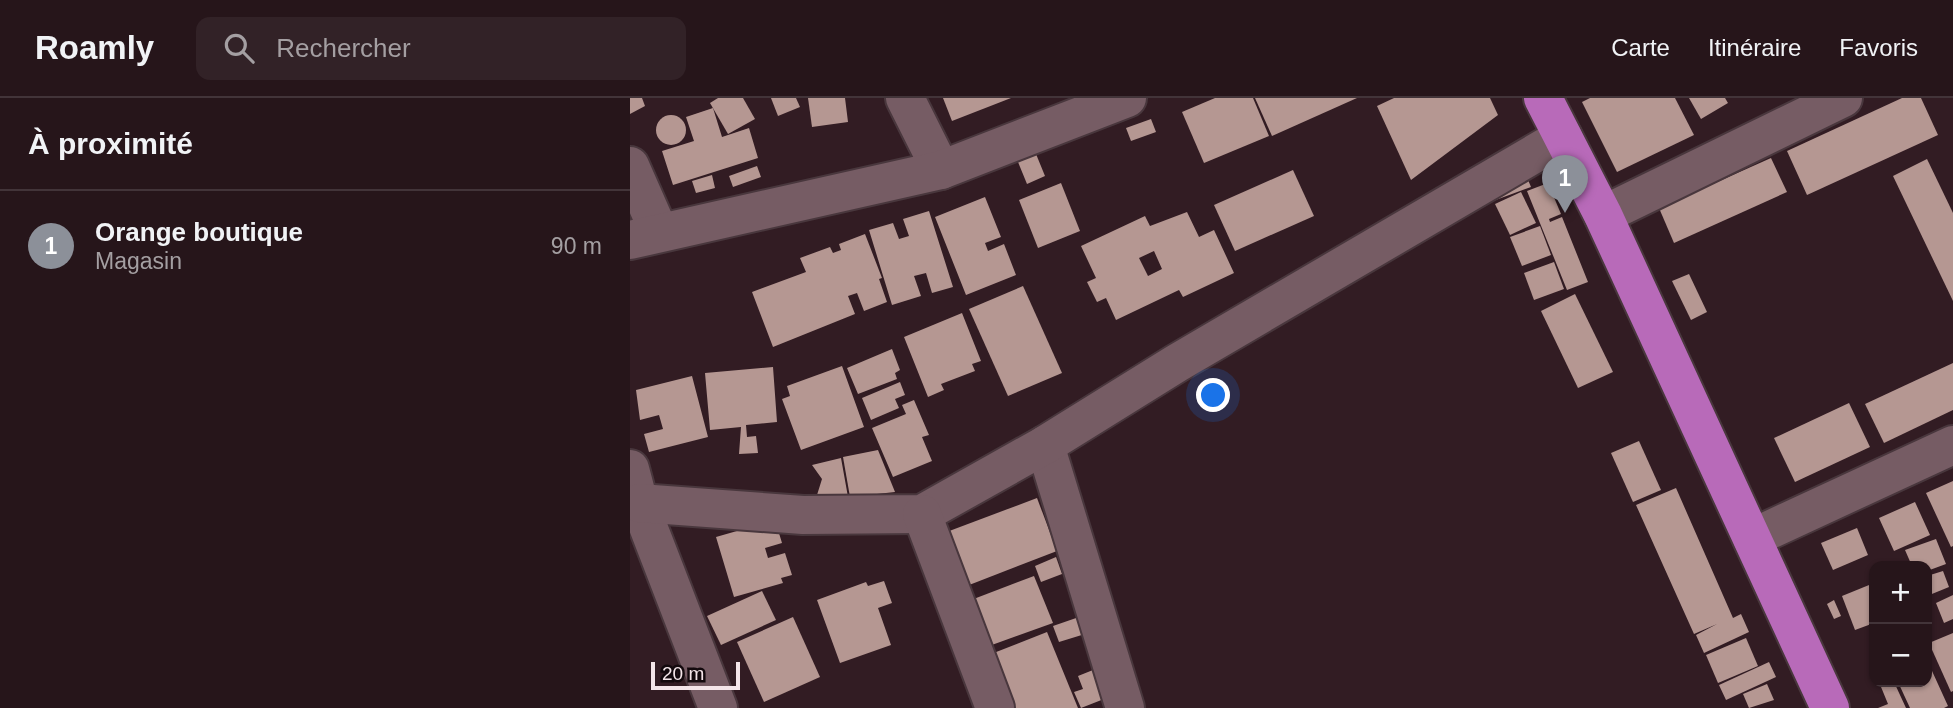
<!DOCTYPE html>
<html lang="fr">
<head>
<meta charset="utf-8">
<style>
  :root { --surface:#26151a; --page:#322227; --text:#f1f3f6; --muted:#a49fa2; --line:#423439; --accent:#8c9099 }
  body { margin:0; font-family:Arial,sans-serif; background:var(--page); color:var(--text) }
  .controls { position:absolute; right:21px; bottom:21px; display:grid; overflow:hidden; border-radius:14px; box-shadow:0 2px 5px #0004 }
  .controls button { width:63px; height:63px; display:grid; place-items:center; padding:0; border:0; border-bottom:2px solid var(--line); background:var(--surface); color:var(--text); font:35px sans-serif }
  .scale { position:absolute; left:21px; bottom:18px; width:89px; box-sizing:border-box; padding-left:7px; border:4px solid #f4e5e9; border-top:0; font-size:19px; line-height:24px; white-space:nowrap; color:#f4e5e9; -webkit-text-stroke:5px #13090d; paint-order:stroke }
  .you { position:absolute; left:584px; top:298px; width:24px; height:24px; margin:-18px; border:5px solid #fff; border-radius:50%; background:#1a73e8; box-shadow:0 0 0 10px #1a73e833 }
  .badge { display:grid; place-items:center; width:46px; height:46px; border-radius:50%; background:var(--accent); color:#fff; font-size:23px; font-weight:700 }
  .pin { position:absolute; translate:-50% -58px; filter:drop-shadow(0 2px 4px #0008) }
  .pin::after { content:''; position:absolute; top:37px; width:24px; height:21px; background:inherit; clip-path:polygon(0 0,100% 0,50% 100%) }
  .list { margin:0; padding:0; list-style:none }
  h2 { display:flex; justify-content:space-between; align-items:center; height:91px; margin:0; padding:0 28px; font-size:30px }
  h2 small { font-size:23px; font-weight:400; color:var(--muted) }
  .list li { display:grid; grid-template-columns:46px 1fr auto; gap:21px; align-items:center; box-sizing:border-box; height:112px; padding:0 28px; border-top:2px solid var(--line) }
  .list b { display:block; font-size:26px; white-space:nowrap }
  .list p { margin:0; font-size:23px; white-space:nowrap; color:var(--muted) }
  .list em { font-size:23px; font-style:normal; color:var(--muted) }
  .icon { flex:none; width:38px; height:38px; fill:none; stroke:currentColor; stroke-width:2; stroke-linecap:round; stroke-linejoin:round }
  .map { position:relative; flex:none; width:1323px; height:610px; overflow:hidden }
  header { display:flex; align-items:center; gap:42px; box-sizing:border-box; height:98px; padding:0 35px; background:var(--surface); border-bottom:2px solid var(--line) }
  header strong { font-size:33px }
  nav { display:flex; gap:38px; margin-inline-start:auto; font-size:24px }
  .search { width:490px; height:63px; background:var(--page); display:flex; align-items:center; gap:18px; box-sizing:border-box; padding:0 24px; border-radius:14px; color:var(--muted); font-size:26px }
  main { display:flex }
  aside { flex:1; background:var(--surface) }
  .map>svg:first-child { display:block }
</style>
</head>
<body>
<header>
<strong>Roamly</strong>
<div class="search"><svg class="icon" aria-label="search" viewBox="0 0 24 24"><circle cx="10" cy="10" r="6"/><path d="M15 15l6 6"/></svg>Rechercher</div>
<nav><a>Carte</a><a>Itinéraire</a><a>Favoris</a></nav>
</header>
<main>
<aside>
<h2>À proximité<small></small></h2>
<ul class="list">
<li><span class="badge">1</span><div><b>Orange boutique</b><p>Magasin</p></div><em>90 m</em></li>
</ul>
</aside>
<div class="map">
<svg width="1323" height="610" viewBox="0 0 1323 610">
  <rect width="100%" height="100%" fill="#321c23"/>
  <g fill="#b59792" fill-rule="evenodd">
    <polygon points="0,0 12,0 15,8 0,16"/>
    <polygon points="88,0 113,0 125,21 98,36 80,5"/>
    <polygon points="141,0 166,0 170,9 148,18"/>
    <polygon points="178,0 215,0 218,24 182,29"/>
    <polygon points="313,0 381,0 322,23"/>
    <polygon points="585,0 623,0 639,38 574,65 552,14"/>
    <polygon points="625,0 727,0 642,38"/>
    <polygon points="764,0 860,0 868,17 781,82 747,8"/>
    <polygon points="960,0 1045,0 1064,37 987,74 952,4"/>
    <polygon points="1059,0 1095,0 1098,5 1071,21"/>
    <polygon points="1272,0 1291,0 1308,37 1177,97 1157,53"/>
    <polygon points="83,10 92,39 119,30 128,60 43,87 32,53 64,43 56,19"/>
    <circle cx="41" cy="32" r="15"/>
    <polygon points="521,21 526,34 501,43 496,30"/>
    <polygon points="406,56 415,78 397,86 388,64"/>
    <polygon points="1141,60 1157,94 1044,145 1029,110"/>
    <polygon points="1297,61 1323,115 1323,203 1263,78"/>
    <polygon points="127,68 131,79 103,89 99,78"/>
    <polygon points="663,72 684,118 605,153 584,107"/>
    <polygon points="82,77 85,90 66,95 62,83"/>
    <polygon points="896,77 901,89 863,103 858,92"/>
    <polygon points="431,85 450,133 408,150 389,102"/>
    <polygon points="918,85 931,116 919,121 920,124 932,119 958,184 937,192 897,93"/>
    <polygon points="891,94 906,125 880,137 865,106"/>
    <polygon points="355,99 371,139 355,145 358,153 374,146 386,177 336,197 305,119"/>
    <polygon points="299,113 323,189 302,195 296,175 284,178 291,198 262,207 239,132 263,125 269,141 279,138 273,121"/>
    <path d="M557,114l12,25 15,-7 20,43 -51,24 -4,-7 -63,30 -10,-22 -9,4 -10,-20 9,-4 -15,-32 64,-30 5,10zM524,153l8,18 -14,7 -9,-18z"/>
    <polygon points="910,128 921,157 892,168 880,139"/>
    <polygon points="235,136 252,180 249,181 257,204 234,213 227,195 218,198 225,216 143,249 122,194 176,174 170,160 200,149 203,155 211,152 209,146"/>
    <polygon points="924,164 934,191 904,202 894,175"/>
    <polygon points="1059,176 1077,214 1061,222 1042,183"/>
    <polygon points="393,188 432,275 378,298 339,211"/>
    <polygon points="945,196 983,274 948,290 911,213"/>
    <polygon points="332,215 351,263 342,266 345,273 311,286 314,292 298,299 274,239"/>
    <polygon points="262,251 270,272 265,275 267,281 228,296 217,270"/>
    <polygon points="1323,265 1323,312 1254,345 1235,306"/>
    <polygon points="212,268 234,329 171,352 152,301 160,298 157,288"/>
    <polygon points="143,269 147,324 116,327 117,339 126,338 128,355 109,356 111,329 80,332 75,275"/>
    <polygon points="62,278 78,339 19,354 14,336 33,331 29,317 10,322 6,292"/>
    <polygon points="270,284 275,297 265,301 269,310 241,322 232,300"/>
    <polygon points="284,302 299,337 292,339 302,363 263,379 242,330 276,316 272,307"/>
    <polygon points="1219,305 1240,349 1165,384 1144,340"/>
    <polygon points="1009,343 1031,392 1003,404 981,355"/>
    <polygon points="248,352 265,394 220,399 213,359"/>
    <polygon points="211,360 218,399 187,397 192,381 182,367"/>
    <polygon points="1323,383 1323,448 1321,449 1296,395"/>
    <polygon points="1046,390 1103,520 1111,516 1119,534 1074,555 1066,537 1087,526 1064,536 1006,407"/>
    <polygon points="407,400 427,453 334,489 314,435"/>
    <polygon points="1285,404 1300,437 1264,453 1249,420"/>
    <polygon points="145,422 152,445 135,450 138,460 155,455 162,477 151,480 153,485 104,499 86,439"/>
    <polygon points="1227,430 1238,457 1203,472 1191,445"/>
    <polygon points="1306,441 1316,466 1297,473 1297,468 1282,468 1275,452"/>
    <polygon points="426,459 432,476 411,484 405,468"/>
    <polygon points="1313,473 1319,489 1297,498 1297,478"/>
    <polygon points="404,478 423,525 359,548 341,502"/>
    <polygon points="254,483 262,505 248,510 261,547 210,565 187,502 236,484 238,488"/>
    <polygon points="1244,485 1244,525 1225,532 1212,498"/>
    <polygon points="132,493 146,522 91,547 77,518"/>
    <polygon points="1323,497 1323,521 1314,525 1306,505"/>
    <polygon points="1204,502 1211,518 1204,521 1197,506"/>
    <polygon points="163,519 190,579 134,604 107,544"/>
    <polygon points="449,519 455,536 429,544 423,528"/>
    <polygon points="417,534 448,610 382,610 361,556"/>
    <polygon points="1323,535 1323,593 1321,594 1299,545"/>
    <polygon points="1116,540 1128,568 1088,585 1076,557"/>
    <polygon points="1297,562 1318,608 1314,610 1280,610 1268,584 1297,584"/>
    <polygon points="1139,564 1146,579 1096,602 1089,587"/>
    <polygon points="463,572 474,601 451,610 444,594 453,591 448,578"/>
    <polygon points="1249,584 1264,584 1276,610 1248,610 1258,606"/>
    <polygon points="1137,586 1144,602 1119,610 1113,596"/>
  </g>
  <g fill="none" stroke-linecap="round" stroke-linejoin="round">
    <defs>
      <g id="minor">
        <polyline points="275,0 311,72"/>
        <polyline points="0,68 29,134"/>
        <polyline points="973,117 1213,0"/>
        <polyline points="0,142 311,72 497,0"/>
        <polyline points="415,347 495,610"/>
        <polyline points="0,371 9,405 88,610"/>
        <polyline points="9,405 173,417 292,416 415,347 547,265 933,39"/>
        <polyline points="292,416 365,610"/>
        <polyline points="1122,440 1323,347"/>
      </g>
      <polyline id="highway" points="913,0 973,117 1200,610"/>
    </defs>
    <use href="#minor" stroke="#49373d" stroke-width="42"/>
    <use href="#highway" stroke="#49373d" stroke-width="42"/>
    <use href="#minor" stroke="#765c64" stroke-width="38"/>
    <use href="#highway" stroke="#b86ab9" stroke-width="38"/>
  </g>
</svg>
<div class="controls">
<button>+</button>
<button>−</button>
</div>
<div class="scale">20 m</div>
<div class="you"></div>
<div class="pin badge" style="left:935px;top:115px">1</div>
</div>
</main>
</body>
</html>
